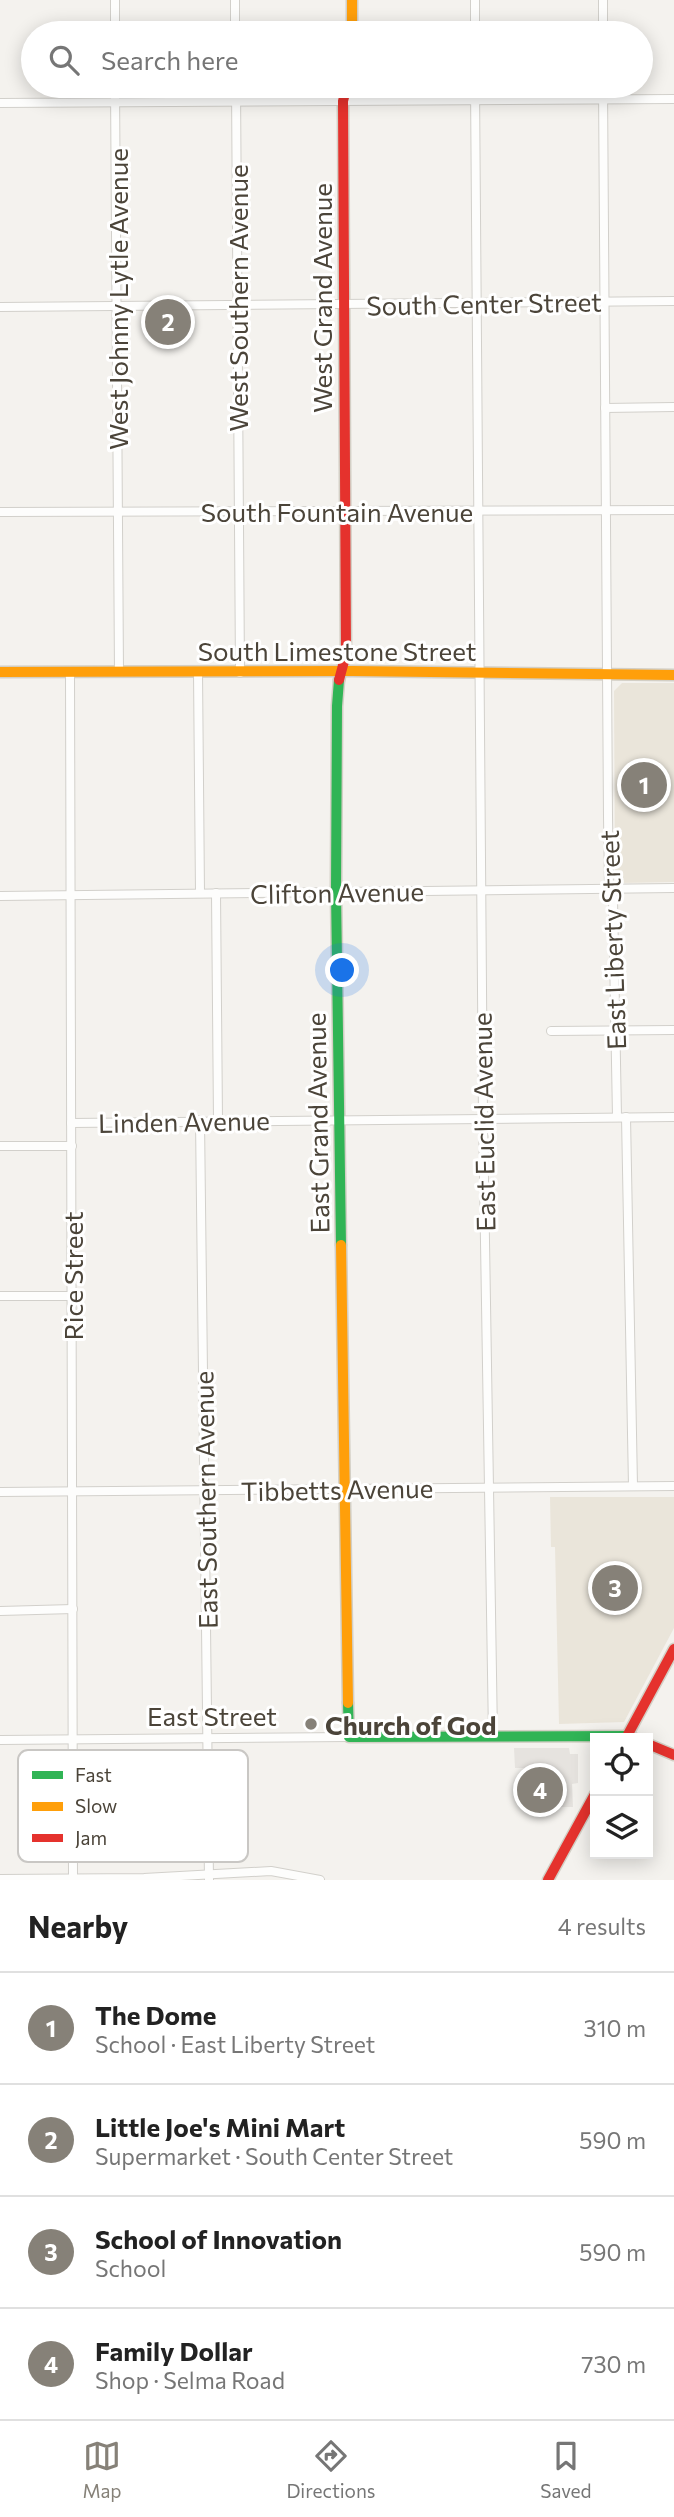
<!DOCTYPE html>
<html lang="en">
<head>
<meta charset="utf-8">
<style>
  :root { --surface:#fff; --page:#f6f6f6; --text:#222; --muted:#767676; --line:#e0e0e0; --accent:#868178 }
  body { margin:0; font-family:Commissioner,sans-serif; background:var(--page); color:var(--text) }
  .controls { position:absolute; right:21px; bottom:21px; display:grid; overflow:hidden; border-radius:0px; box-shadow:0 4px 18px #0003 }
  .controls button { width:63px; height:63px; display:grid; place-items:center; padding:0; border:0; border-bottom:2px solid var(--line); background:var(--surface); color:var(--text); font:35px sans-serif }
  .you { position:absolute; left:343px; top:971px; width:24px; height:24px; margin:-18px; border:5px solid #fff; border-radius:50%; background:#1a73e8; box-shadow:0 0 0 10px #1a73e833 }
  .badge { display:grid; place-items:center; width:46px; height:46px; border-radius:50%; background:var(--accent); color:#fff; font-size:23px; font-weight:700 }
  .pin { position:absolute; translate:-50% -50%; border:4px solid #fff; box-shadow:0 2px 7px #0006 }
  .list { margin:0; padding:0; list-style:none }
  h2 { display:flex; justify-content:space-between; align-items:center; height:91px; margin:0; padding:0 28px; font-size:30px }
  h2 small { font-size:23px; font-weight:400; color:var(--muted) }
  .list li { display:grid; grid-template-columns:46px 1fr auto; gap:21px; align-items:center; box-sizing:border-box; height:112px; padding:0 28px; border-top:2px solid var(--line) }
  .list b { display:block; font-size:26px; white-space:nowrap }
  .list p { margin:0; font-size:23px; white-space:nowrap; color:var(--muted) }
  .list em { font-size:23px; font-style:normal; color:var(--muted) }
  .icon { flex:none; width:38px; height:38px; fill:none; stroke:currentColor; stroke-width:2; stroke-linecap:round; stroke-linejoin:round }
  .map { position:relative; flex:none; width:674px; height:1880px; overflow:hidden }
  .search { position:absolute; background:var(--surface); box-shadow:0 4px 18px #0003; left:21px; right:21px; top:21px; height:77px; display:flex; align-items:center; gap:18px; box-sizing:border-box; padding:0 24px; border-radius:38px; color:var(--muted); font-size:26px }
  .sheet { height:539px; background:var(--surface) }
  nav { display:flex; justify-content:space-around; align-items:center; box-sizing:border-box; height:98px; border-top:2px solid var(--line); background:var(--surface); font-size:19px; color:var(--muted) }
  nav a { display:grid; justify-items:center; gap:4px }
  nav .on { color:var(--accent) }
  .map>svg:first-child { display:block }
</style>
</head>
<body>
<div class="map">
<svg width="674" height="1880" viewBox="0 0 674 1880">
  <rect width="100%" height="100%" fill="#f4f2ee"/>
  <g fill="#eae5da">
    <polygon points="622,683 674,683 674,882 620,883 615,879 614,691"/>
    <polygon points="550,1497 674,1497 674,1628 624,1722 559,1724 555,1547 551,1547"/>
  </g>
  <polygon fill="#e6e3df" points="514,1748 569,1748 570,1754 578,1754 578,1783 572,1784 573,1807 553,1807 553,1774 537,1774 535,1767 534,1774 524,1774 524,1768 515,1768"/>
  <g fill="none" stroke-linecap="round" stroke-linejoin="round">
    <defs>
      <g id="street">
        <polyline points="115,0 115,33"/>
        <polyline points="235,0 235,33"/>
        <polyline points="475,0 475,33"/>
        <polyline points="603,0 603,33"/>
        <polyline points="115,86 119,672"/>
        <polyline points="236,86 240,673"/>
        <polyline points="475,86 483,1118 493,1735"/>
        <polyline points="603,86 608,816 609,889 613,898 617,1117"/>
        <polyline points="0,103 674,99"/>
        <polyline points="0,307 674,301"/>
        <polyline points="605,408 674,407"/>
        <polyline points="0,512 674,510"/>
        <polyline points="70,672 73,1880"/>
        <polyline points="198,672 200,893"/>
        <polyline points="216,893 218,1120"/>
        <polyline points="0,896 674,888"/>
        <polyline points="551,1031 674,1030"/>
        <polyline points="626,1117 633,1486"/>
        <polyline points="200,1120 209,1880"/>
        <polyline points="71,1123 674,1117"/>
        <polyline points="0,1146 72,1146"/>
        <polyline points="0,1296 72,1296"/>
        <polyline points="0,1492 674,1486"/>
        <polyline points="0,1611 73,1609"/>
        <polyline points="0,1740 349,1737"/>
        <polyline points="0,1879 144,1878 271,1871 320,1880"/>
      </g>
      <g id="fast">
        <polyline points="339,680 337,706 336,892 341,1245"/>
        <polyline points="348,1703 349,1737 627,1736 634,1738"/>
      </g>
      <g id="slow">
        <polyline points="352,0 352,33"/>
        <polyline points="0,672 352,671 674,675"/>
        <polyline points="341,1245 348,1703"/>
      </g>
      <g id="jam">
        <polyline points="339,680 346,654 343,101 347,86"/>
        <polyline points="626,1738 674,1649"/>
        <polyline points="648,1744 674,1755"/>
        <polyline points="548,1880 595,1794"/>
      </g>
    </defs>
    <use href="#street" stroke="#d2d0cb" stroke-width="10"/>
    <use href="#fast" stroke="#d3cfc5" stroke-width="13"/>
    <use href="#slow" stroke="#d3cfc5" stroke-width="13"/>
    <use href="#jam" stroke="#d3cfc5" stroke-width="13"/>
    <use href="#street" stroke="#fdfdfc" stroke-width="8"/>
    <use href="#fast" stroke="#30b455" stroke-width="10"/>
    <use href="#slow" stroke="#ff9f0a" stroke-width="10"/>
    <use href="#jam" stroke="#e5322d" stroke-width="10"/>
  </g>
  <circle fill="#868178" stroke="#fff" stroke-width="2.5" cx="311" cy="1724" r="7"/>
  <g text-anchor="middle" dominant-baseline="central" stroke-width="6" stroke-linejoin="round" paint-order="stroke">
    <g font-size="26" fill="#4b4439" stroke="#fff">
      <text transform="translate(237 298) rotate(-90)">West Southern Avenue</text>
      <text transform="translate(321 298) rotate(-90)">West Grand Avenue</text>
      <text transform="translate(117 299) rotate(-90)">West Johnny Lytle Avenue</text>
      <text transform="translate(484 303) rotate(-1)">South Center Street</text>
      <text x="337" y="511">South Fountain Avenue</text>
      <text x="337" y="650">South Limestone Street</text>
      <text transform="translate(337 892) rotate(-1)">Clifton Avenue</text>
      <text transform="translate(612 940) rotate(-92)">East Liberty Street</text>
      <text transform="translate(184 1121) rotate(-1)">Linden Avenue</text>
      <text transform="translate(483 1122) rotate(-91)">East Euclid Avenue</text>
      <text transform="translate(317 1123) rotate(-91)">East Grand Avenue</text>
      <text transform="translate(72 1276) rotate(-90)">Rice Street</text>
      <text transform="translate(337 1489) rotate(-1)">Tibbetts Avenue</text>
      <text transform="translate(205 1500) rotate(-91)">East Southern Avenue</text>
      <text x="212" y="1715">East Street</text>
    </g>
    <g font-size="26" font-weight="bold" fill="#4b4439" stroke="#fff" text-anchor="start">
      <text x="325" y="1724">Church of God</text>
    </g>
  </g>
  <rect x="18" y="1750" width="230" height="112" rx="10" fill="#fff" stroke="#c9c7c4" stroke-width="2"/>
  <rect x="32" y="1771" width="31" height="8" fill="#30b455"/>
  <rect x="32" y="1802" width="31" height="9" fill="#ff9f0a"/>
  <rect x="32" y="1834" width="31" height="8" fill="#e5322d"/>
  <g font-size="19" fill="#4b4439">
    <text x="75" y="1782">Fast</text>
    <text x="75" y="1813">Slow</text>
    <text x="75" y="1845">Jam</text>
  </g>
</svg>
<div class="controls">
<button><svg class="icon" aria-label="locate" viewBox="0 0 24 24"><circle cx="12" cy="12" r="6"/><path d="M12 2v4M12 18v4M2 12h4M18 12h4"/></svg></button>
<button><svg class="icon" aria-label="layers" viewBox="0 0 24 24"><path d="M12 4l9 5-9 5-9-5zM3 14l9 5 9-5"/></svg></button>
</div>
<div class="you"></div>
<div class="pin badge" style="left:644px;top:785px">1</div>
<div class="pin badge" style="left:168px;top:322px">2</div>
<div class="pin badge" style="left:615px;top:1588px">3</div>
<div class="pin badge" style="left:540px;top:1790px">4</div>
<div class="search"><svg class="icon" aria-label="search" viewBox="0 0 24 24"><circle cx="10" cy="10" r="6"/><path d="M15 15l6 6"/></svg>Search here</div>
</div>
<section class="sheet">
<h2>Nearby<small>4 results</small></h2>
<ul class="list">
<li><span class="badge">1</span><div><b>The Dome</b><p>School · East Liberty Street</p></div><em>310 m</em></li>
<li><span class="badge">2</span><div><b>Little Joe's Mini Mart</b><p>Supermarket · South Center Street</p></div><em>590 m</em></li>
<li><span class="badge">3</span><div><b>School of Innovation</b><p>School</p></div><em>590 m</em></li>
<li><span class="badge">4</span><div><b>Family Dollar</b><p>Shop · Selma Road</p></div><em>730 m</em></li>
</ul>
</section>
<nav>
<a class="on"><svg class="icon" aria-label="map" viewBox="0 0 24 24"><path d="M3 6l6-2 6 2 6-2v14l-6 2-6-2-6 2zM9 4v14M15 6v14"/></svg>Map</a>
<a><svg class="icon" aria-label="directions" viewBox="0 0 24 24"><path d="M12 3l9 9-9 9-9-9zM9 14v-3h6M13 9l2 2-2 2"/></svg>Directions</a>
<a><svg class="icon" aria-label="saved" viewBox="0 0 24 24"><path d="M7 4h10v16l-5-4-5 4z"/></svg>Saved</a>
</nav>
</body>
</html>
